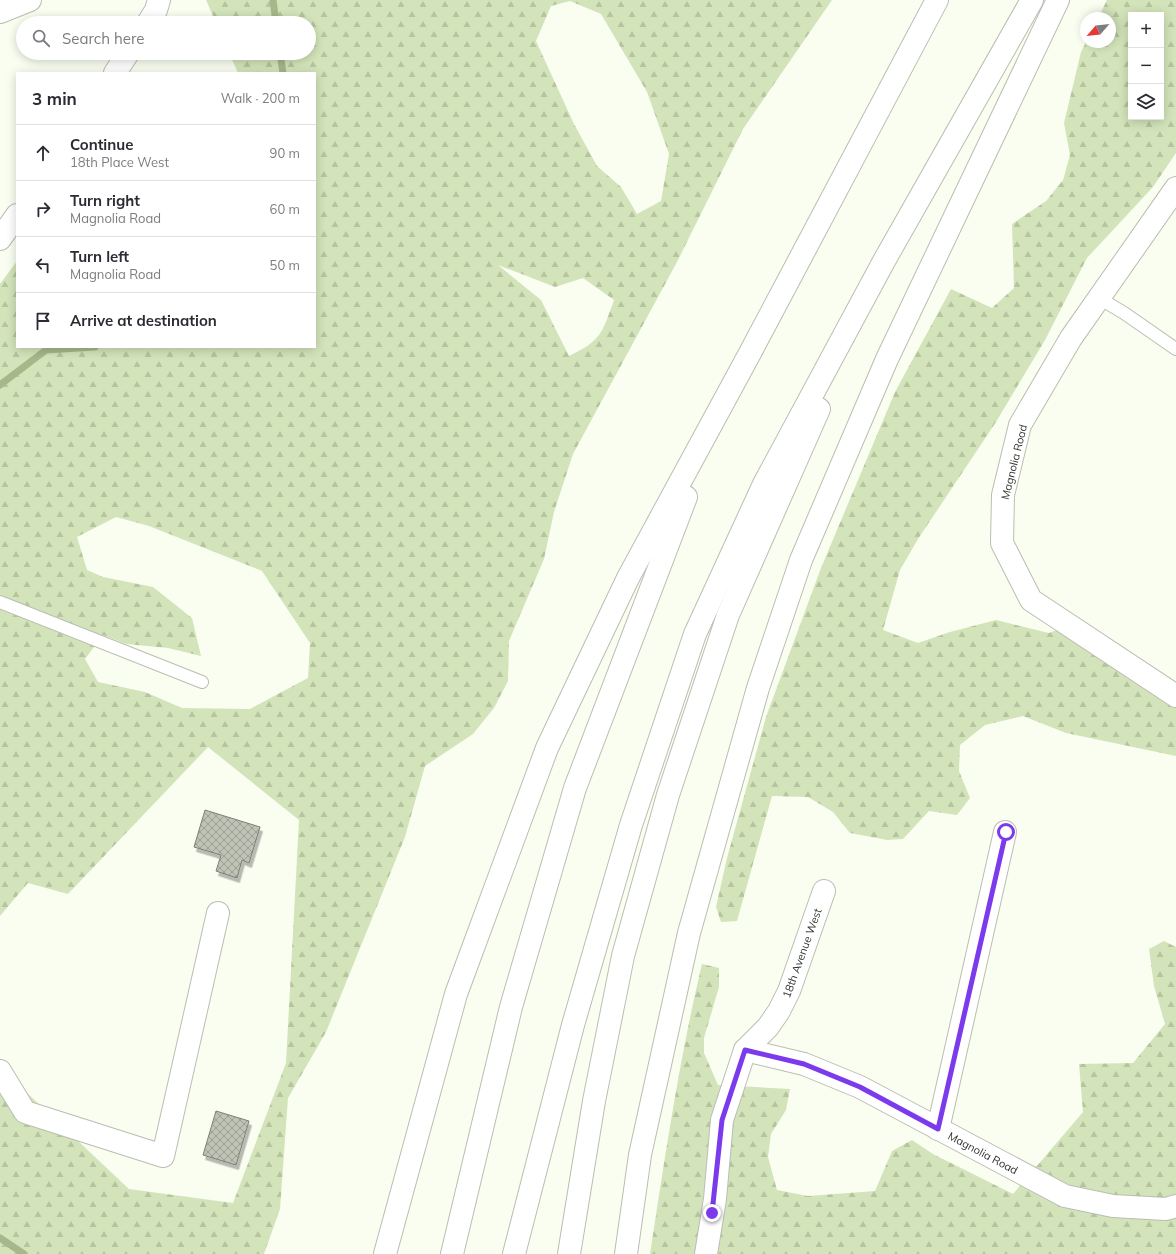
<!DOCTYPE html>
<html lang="en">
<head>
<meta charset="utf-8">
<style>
  :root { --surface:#fff; --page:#f7f7f7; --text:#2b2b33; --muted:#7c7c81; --line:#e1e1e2 }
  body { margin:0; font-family:Mulish,sans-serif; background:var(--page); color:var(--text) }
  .controls { position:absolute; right:12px; top:12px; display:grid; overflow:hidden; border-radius:0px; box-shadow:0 2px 10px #0003 }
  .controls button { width:36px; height:36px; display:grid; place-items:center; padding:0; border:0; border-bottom:1px solid var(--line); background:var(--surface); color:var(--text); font:20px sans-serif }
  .compass { position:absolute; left:1080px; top:12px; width:36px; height:36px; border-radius:50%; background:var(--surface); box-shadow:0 2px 10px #0003; rotate:242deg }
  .stop { position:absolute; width:12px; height:12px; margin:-9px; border:3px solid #7c3aed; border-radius:50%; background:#fff }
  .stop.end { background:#7c3aed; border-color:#fff; box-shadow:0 1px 4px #0008 }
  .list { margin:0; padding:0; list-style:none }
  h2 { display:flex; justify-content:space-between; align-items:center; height:52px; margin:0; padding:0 16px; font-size:17px }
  h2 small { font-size:13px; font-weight:400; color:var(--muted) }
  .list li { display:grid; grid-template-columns:26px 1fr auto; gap:12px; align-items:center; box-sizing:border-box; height:56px; padding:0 16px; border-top:1px solid var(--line) }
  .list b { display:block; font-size:15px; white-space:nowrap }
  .list p { margin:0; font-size:13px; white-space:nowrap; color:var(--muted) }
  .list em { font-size:13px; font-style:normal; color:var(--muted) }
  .icon { flex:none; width:22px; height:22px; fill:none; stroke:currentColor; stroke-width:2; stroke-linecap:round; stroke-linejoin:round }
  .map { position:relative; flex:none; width:1176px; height:1254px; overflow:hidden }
  .search { position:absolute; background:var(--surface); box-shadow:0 2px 10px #0003; left:16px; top:16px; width:300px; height:44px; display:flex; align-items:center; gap:10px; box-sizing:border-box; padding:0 14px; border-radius:22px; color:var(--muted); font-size:15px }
  .panel { position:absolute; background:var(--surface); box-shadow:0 2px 10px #0003; left:16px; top:72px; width:300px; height:276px; border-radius:0px }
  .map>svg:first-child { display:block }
</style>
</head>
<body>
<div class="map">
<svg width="1176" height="1254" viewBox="0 0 1176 1254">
  <defs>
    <pattern id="forest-firs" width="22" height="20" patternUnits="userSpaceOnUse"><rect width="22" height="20" fill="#d3e4ba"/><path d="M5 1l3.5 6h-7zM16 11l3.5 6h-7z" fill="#b6c4a0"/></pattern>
    <pattern id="building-cross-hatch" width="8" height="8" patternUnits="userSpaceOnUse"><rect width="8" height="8" fill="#bec3b6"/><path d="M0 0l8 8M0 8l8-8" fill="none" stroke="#9b9f94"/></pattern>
    <filter id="shadow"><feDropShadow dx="2.5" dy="4.5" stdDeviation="0" flood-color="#0004"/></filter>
  </defs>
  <rect width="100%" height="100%" fill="#f9fef1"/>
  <g fill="url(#forest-firs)" fill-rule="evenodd">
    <path d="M206,0h626l-89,129 -66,133 -104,192 -19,58 -10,47 -35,82 -1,40 -14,27 -21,26 -48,32 -20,71 -79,195 -38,66 -8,111 -16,45h-264v-180l26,18 103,97 104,14 53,-140 13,-243 -91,-73 -140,147 -40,-11 -28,33v-632l17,-23v86h298v-274h-77l-9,-20h80v-30h-93zM570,1l31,13 46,78 22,62 -8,47 -24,13 -16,-27 -24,-21 -23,-42 -38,-83 15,-35zM498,265l57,22 28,-9 31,22c-12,33 -12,40 -45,56l-28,-56zM116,517l33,9 113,45 48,72 -2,35 -58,31 -68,-1 -37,-16 -47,-10 -13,-23 18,-24 23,9 42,4 33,8 -9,-38 -39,-31 -50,-10 -16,-7 -10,-33z"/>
    <path d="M1107,0h69v153l-23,34 -66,71 -42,82 -49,82 -78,117 -18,31 -17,60 35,13 32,-11 46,-12 53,13 20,-8 107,71v60l-110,-23 -43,-17 -38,9 -25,20 -1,26 11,27 -13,17 -28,-4 -26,28 -16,1 -37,-7 -17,-21 -25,-15 -36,-1 -35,125 -16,1 -5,-15 11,-49 39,-141 55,-149 74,-176 56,-103 41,19 22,-20 -2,-64 34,-23 17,-21 7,-25 -6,-32 17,-71 5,-10h24v-24h-12zM1131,15h30v102h-30z"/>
    <path d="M1164,941l12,6v307h-526c15,-97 29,-194 52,-290l17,4v19l-15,51v15l14,32 72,4 -4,21 -15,24 -3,23 9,33 31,6 67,-5 17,-40 20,-11 21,14 80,40 70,-82 -4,-48 54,-1 32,-39 -11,-38 -5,-37z"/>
  </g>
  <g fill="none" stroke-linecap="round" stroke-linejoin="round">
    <g stroke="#a6b88a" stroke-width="7">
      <polyline points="273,0 276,23"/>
      <polyline points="280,53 283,73"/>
      <polyline points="0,385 46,350 95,347"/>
      <polyline points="0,1238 24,1254"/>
    </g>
  </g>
  <g fill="url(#building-cross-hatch)" stroke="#7b7f74" filter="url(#shadow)">
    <polygon points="205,810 260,827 249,863 242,860 237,878 216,871 221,855 194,847"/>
    <polygon points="216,1111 249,1121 236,1165 203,1155"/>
  </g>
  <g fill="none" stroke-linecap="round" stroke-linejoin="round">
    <defs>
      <g id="service">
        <polyline points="1099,298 1124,313 1176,349"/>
        <polyline points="0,602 202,682"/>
      </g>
      <g id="minor">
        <polyline points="1176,188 1071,338 1020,425 1003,495 1002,543 1031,600 1176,696"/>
        <polyline points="745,1050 804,1064 860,1087 1065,1196 1113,1206 1166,1209 1176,1206"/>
        <polyline points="0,1071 25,1112 163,1156 218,913"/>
        <polyline points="938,1129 1005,832"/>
        <polyline points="706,1254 715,1199 722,1120 745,1050 768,1027 779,1011 789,991 824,891"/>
      </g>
      <g id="tertiary">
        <polyline points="148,23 156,10 159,0"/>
        <polyline points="115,73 128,53"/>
        <polyline points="0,239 17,215"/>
      </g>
      <polyline id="secondary" points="0,12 30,0"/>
      <g id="motorway">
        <polyline points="385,1254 456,994 547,748 628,578 750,353 937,0"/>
        <polyline points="452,1254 511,1007 575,788 686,497"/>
        <polyline points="514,1254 573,1025 631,825 695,634 764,484 884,261 1032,0"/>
        <polyline points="569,1254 594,1101 623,956 668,795 728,615 819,409"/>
        <polyline points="626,1254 640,1155 689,933 758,688 801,560 887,359 1058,0"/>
      </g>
    </defs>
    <use href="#service" stroke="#b9beb2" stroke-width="14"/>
    <use href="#minor" stroke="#b9beb2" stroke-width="24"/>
    <use href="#tertiary" stroke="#b9beb2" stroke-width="24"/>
    <use href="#secondary" stroke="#b9beb2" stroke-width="24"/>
    <use href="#motorway" stroke="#b9beb2" stroke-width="24"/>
    <use href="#service" stroke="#fff" stroke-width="12"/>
    <use href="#minor" stroke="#fff" stroke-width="22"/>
    <use href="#tertiary" stroke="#fff" stroke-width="22"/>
    <use href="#secondary" stroke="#fff" stroke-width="22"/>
    <use href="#motorway" stroke="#fff" stroke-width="22"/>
  </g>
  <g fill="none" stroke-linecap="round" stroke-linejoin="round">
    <polyline stroke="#7c3aed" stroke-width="5" points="712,1213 722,1120 745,1050 804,1064 860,1087 938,1129 1006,832"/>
  </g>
  <g text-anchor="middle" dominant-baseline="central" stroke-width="3" stroke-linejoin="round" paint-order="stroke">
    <g font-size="11" fill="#333530" stroke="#fff">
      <text transform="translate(1014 462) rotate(-76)">Magnolia Road</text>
      <text transform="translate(802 953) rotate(-70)">18th Avenue West</text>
      <text transform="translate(983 1153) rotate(28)">Magnolia Road</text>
    </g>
  </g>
</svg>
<div class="controls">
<button>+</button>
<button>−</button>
<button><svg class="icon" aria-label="layers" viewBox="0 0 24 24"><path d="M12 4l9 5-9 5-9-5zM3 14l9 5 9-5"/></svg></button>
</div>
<svg class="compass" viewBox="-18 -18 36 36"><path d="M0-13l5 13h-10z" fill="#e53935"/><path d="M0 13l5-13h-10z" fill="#7c7c81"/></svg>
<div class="stop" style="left:1006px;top:832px"></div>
<div class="stop end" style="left:712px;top:1213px"></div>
<div class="search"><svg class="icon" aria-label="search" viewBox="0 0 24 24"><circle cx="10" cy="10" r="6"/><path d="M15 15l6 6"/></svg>Search here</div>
<section class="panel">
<h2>3 min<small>Walk · 200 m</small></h2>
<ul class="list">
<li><svg class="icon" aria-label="ahead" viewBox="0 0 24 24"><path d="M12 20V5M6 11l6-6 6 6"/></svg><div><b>Continue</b><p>18th Place West</p></div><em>90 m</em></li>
<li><svg class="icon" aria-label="right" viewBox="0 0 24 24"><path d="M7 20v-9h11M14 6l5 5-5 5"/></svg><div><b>Turn right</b><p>Magnolia Road</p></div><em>60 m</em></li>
<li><svg class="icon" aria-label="left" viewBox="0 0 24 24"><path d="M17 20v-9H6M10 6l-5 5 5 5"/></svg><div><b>Turn left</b><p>Magnolia Road</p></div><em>50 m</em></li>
<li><svg class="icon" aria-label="arrive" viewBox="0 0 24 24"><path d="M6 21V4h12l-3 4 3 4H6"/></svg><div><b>Arrive at destination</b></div></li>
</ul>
</section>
</div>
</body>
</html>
